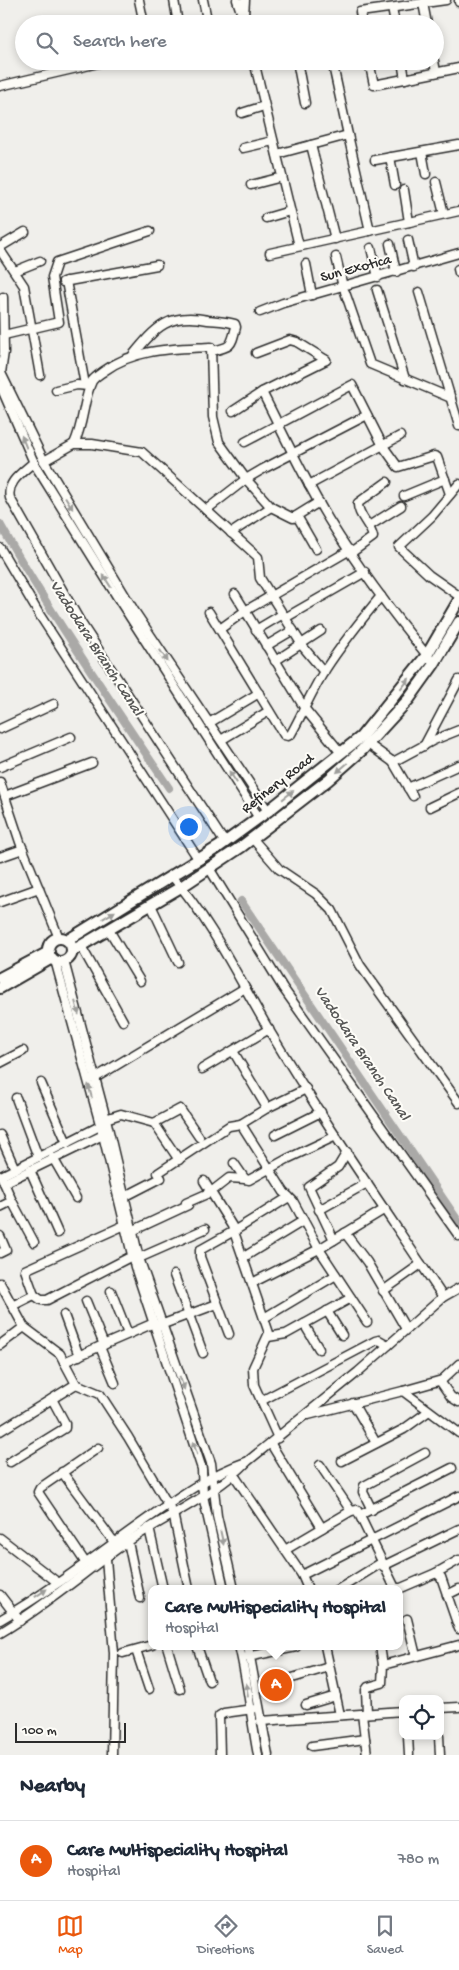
<!DOCTYPE html>
<html lang="en">
<head>
<meta charset="utf-8">
<style>
  :root { --surface:#fff; --page:#f6f6f7; --text:#1f2937; --muted:#747a83; --line:#e0e1e3; --accent:#ea580c }
  body { margin:0; font-family:"Gochi Hand",sans-serif; background:var(--page); color:var(--text) }
  .controls { position:absolute; right:15px; bottom:15px; display:grid; overflow:hidden; border-radius:10px; box-shadow:0 2px 8px #0003 }
  .controls button { width:45px; height:45px; display:grid; place-items:center; padding:0; border:0; border-bottom:1px solid var(--line); background:var(--surface); color:var(--text); font:25px sans-serif }
  .scale { position:absolute; left:15px; bottom:12px; width:111px; box-sizing:border-box; padding-left:5px; border:2px solid #2b2b2b; border-top:0; font-size:14px; line-height:18px; white-space:nowrap; color:#2b2b2b; -webkit-text-stroke:4px #fdfcf7; paint-order:stroke }
  .you { position:absolute; left:188px; top:826px; width:18px; height:18px; margin:-12px; border:4px solid #fff; border-radius:50%; background:#1a73e8; box-shadow:0 0 0 8px #1a73e833 }
  .badge { display:grid; place-items:center; width:32px; height:32px; border-radius:50%; background:var(--accent); color:#fff; font-size:16px; font-weight:700 }
  .pin { position:absolute; translate:-50% -50%; border:2px solid #fff; box-shadow:0 1px 5px #0006 }
  .popup { position:absolute; left:148px; top:1585px; width:255px; height:65px; box-sizing:border-box; display:grid; place-content:center; border-radius:10px; background:var(--surface); filter:drop-shadow(0 1px 4px #0005); font-size:16px; white-space:nowrap; color:var(--muted) }
  .popup b { font-size:19px; color:var(--text) }
  .popup::after { content:''; position:absolute; left:50%; top:100%; margin-left:-10px; border:10px solid transparent; border-top-color:var(--surface) }
  .list { margin:0; padding:0; list-style:none }
  h2 { display:flex; justify-content:space-between; align-items:center; height:65px; margin:0; padding:0 20px; font-size:21px }
  h2 small { font-size:16px; font-weight:400; color:var(--muted) }
  .list li { display:grid; grid-template-columns:32px 1fr auto; gap:15px; align-items:center; box-sizing:border-box; height:80px; padding:0 20px; border-top:1px solid var(--line) }
  .list b { display:block; font-size:19px; white-space:nowrap }
  .list p { margin:0; font-size:16px; white-space:nowrap; color:var(--muted) }
  .list em { font-size:16px; font-style:normal; color:var(--muted) }
  .icon { flex:none; width:28px; height:28px; fill:none; stroke:currentColor; stroke-width:2; stroke-linecap:round; stroke-linejoin:round }
  .map { position:relative; flex:none; width:459px; height:1755px; overflow:hidden }
  .search { position:absolute; background:var(--surface); box-shadow:0 2px 8px #0003; left:15px; right:15px; top:15px; height:55px; display:flex; align-items:center; gap:12px; box-sizing:border-box; padding:0 18px; border-radius:28px; color:var(--muted); font-size:19px }
  .sheet { height:145px; background:var(--surface) }
  nav { display:flex; justify-content:space-around; align-items:center; box-sizing:border-box; height:70px; border-top:1px solid var(--line); background:var(--surface); font-size:14px; color:var(--muted) }
  nav a { display:grid; justify-items:center; gap:2px }
  nav .on { color:var(--accent) }
  .map>svg:first-child { display:block }
</style>
</head>
<body>
<div class="map">
<svg width="459" height="1755" viewBox="0 0 459 1755">
  <rect width="100%" height="100%" fill="#f0efeb"/>
  <filter id="ink" filterUnits="userSpaceOnUse"><feTurbulence type="fractalNoise" baseFrequency=".02" numOctaves="2"/><feDisplacementMap in="SourceGraphic" scale="10" xChannelSelector="R" yChannelSelector="G"/><feConvolveMatrix kernelMatrix="1 2 1 2 8 2 1 2 1" color-interpolation-filters="sRGB"/></filter>
  <g filter="url(#ink)">
    <g fill="none" stroke-linecap="round" stroke-linejoin="round">
      <g stroke="#aaa9a7" stroke-width="8">
        <path d="M0,524c51,91 111,177 169,264"/>
        <polyline points="241,901 459,1222"/>
      </g>
      <defs>
        <g id="minor">
          <polyline points="139,0 144,24"/>
          <polyline points="174,0 178,24"/>
          <polyline points="203,0 208,24"/>
          <polyline points="237,0 245,24"/>
          <polyline points="459,0 459,2"/>
          <polyline points="423,3 427,24"/>
          <polyline points="392,8 395,24"/>
          <polyline points="244,15 245,0"/>
          <polyline points="362,24 360,12 446,0"/>
          <polyline points="254,61 299,246"/>
          <polyline points="297,61 305,103"/>
          <polyline points="332,61 348,135"/>
          <polyline points="369,61 374,85 459,68"/>
          <polyline points="402,61 405,79"/>
          <polyline points="434,61 436,72"/>
          <polyline points="0,86 107,61"/>
          <polyline points="242,113 264,106"/>
          <polyline points="311,145 335,239"/>
          <polyline points="243,148 273,141"/>
          <polyline points="422,152 426,174"/>
          <polyline points="277,154 348,135 370,231"/>
          <polyline points="390,157 395,185"/>
          <polyline points="375,160 459,145"/>
          <polyline points="436,182 444,214"/>
          <polyline points="251,185 282,177"/>
          <polyline points="404,190 409,222"/>
          <polyline points="266,218 290,211"/>
          <polyline points="408,240 414,267"/>
          <polyline points="390,244 396,272"/>
          <polyline points="0,247 25,232"/>
          <polyline points="371,248 378,277"/>
          <polyline points="0,250 24,286 40,375"/>
          <polyline points="270,253 459,211"/>
          <polyline points="336,257 343,287"/>
          <polyline points="306,264 312,295"/>
          <polyline points="458,269 459,273"/>
          <polyline points="15,271 40,261"/>
          <polyline points="66,281 85,385"/>
          <polyline points="63,282 157,265"/>
          <polyline points="377,290 405,379"/>
          <polyline points="345,292 370,364 451,398"/>
          <polyline points="419,292 459,426"/>
          <polyline points="260,312 283,303 459,253"/>
          <polyline points="4,335 59,322 52,277 57,262 150,231"/>
          <polyline points="256,353 290,340 297,342 326,360"/>
          <path d="M133,355c23,-28 36,-43 75,-35 9,1 18,1 27,4l1,3c-5,19 -4,20 -24,24"/>
          <path d="M326,360l-64,32c22,43 42,87 67,128 30,49 65,95 101,139"/>
          <polyline points="0,371 44,461 135,612 268,811"/>
          <polyline points="1,373 4,352 3,297"/>
          <polyline points="0,385 35,465 121,603 259,818"/>
          <polyline points="56,390 77,385 88,386"/>
          <polyline points="233,411 262,392"/>
          <polyline points="245,442 352,385 383,446 398,467 434,456 437,457 450,494"/>
          <path d="M74,444c10,-21 9,-44 18,-63 3,-4 8,-7 12,-10 31,-23 70,-22 107,-24l2,70 6,25 27,37 25,28 22,11 26,-16"/>
          <polyline points="44,461 74,444 92,444 142,452 258,557 260,578 304,648 324,672"/>
          <path d="M34,462c-11,10 -28,20 -24,36l71,125 144,220"/>
          <polyline points="459,484 432,516 399,547 429,575 459,596"/>
          <polyline points="309,485 400,436"/>
          <polyline points="404,496 445,479"/>
          <polyline points="206,510 246,479 263,469 367,415"/>
          <polyline points="297,516 316,549"/>
          <polyline points="369,526 401,506"/>
          <polyline points="231,533 271,507"/>
          <polyline points="0,548 39,614 199,860"/>
          <path d="M351,553l22,-16c-2,-12 -16,-22 -15,-34l29,-21"/>
          <polyline points="235,594 305,709 341,753"/>
          <path d="M209,612l75,123 4,1 3,-2c12,-21 21,-44 34,-64 17,-26 36,-50 56,-74"/>
          <polyline points="285,618 365,572"/>
          <polyline points="220,629 245,611 350,550"/>
          <polyline points="256,630 283,614"/>
          <polyline points="266,646 293,630"/>
          <polyline points="275,661 321,631"/>
          <polyline points="209,723 259,693"/>
          <polyline points="0,729 54,704"/>
          <polyline points="221,740 269,711"/>
          <polyline points="368,744 393,762 434,740 459,730"/>
          <polyline points="424,746 459,680"/>
          <polyline points="393,762 413,796"/>
          <polyline points="0,767 71,737"/>
          <polyline points="0,782 20,842 59,938"/>
          <polyline points="408,788 459,765"/>
          <polyline points="5,796 92,763"/>
          <polyline points="430,807 459,793"/>
          <polyline points="252,838 279,869 316,894 332,910 360,965 459,1103"/>
          <polyline points="0,857 23,849"/>
          <polyline points="209,868 283,988 459,1236"/>
          <path d="M172,876c41,48 65,100 97,154 54,91 115,178 174,267"/>
          <polyline points="0,902 39,888"/>
          <polyline points="151,905 178,962"/>
          <polyline points="109,930 140,981"/>
          <polyline points="81,946 123,1021"/>
          <polyline points="55,960 103,1135 135,1267 202,1469 203,1496 224,1589"/>
          <polyline points="64,961 106,1119 139,1258 211,1463 217,1516 234,1589"/>
          <polyline points="233,1051 267,1108 241,1124 284,1192 293,1201 319,1249 385,1209"/>
          <polyline points="0,1063 23,1051"/>
          <polyline points="202,1069 269,1029"/>
          <polyline points="95,1078 245,988"/>
          <polyline points="41,1083 67,1143"/>
          <polyline points="16,1098 38,1157"/>
          <polyline points="267,1108 306,1089"/>
          <polyline points="102,1120 121,1114 154,1123 180,1109 199,1137"/>
          <polyline points="154,1123 179,1160"/>
          <polyline points="0,1135 15,1169"/>
          <polyline points="275,1135 321,1112"/>
          <polyline points="53,1158 76,1198"/>
          <polyline points="234,1163 245,1179 249,1180 287,1159 336,1136"/>
          <polyline points="30,1170 58,1233"/>
          <polyline points="158,1173 229,1126 241,1124"/>
          <polyline points="1,1176 100,1126"/>
          <polyline points="204,1181 232,1226 269,1333 253,1368 254,1385 278,1438"/>
          <polyline points="4,1183 103,1135"/>
          <polyline points="124,1197 161,1178"/>
          <polyline points="12,1201 34,1242"/>
          <polyline points="186,1203 211,1192 229,1178 245,1179"/>
          <polyline points="0,1207 12,1201 2,1178"/>
          <polyline points="319,1210 367,1183"/>
          <polyline points="132,1231 188,1205"/>
          <polyline points="345,1233 367,1262 406,1329"/>
          <polyline points="0,1236 6,1250 0,1253"/>
          <polyline points="334,1240 309,1187 338,1167 347,1152"/>
          <polyline points="244,1257 303,1221"/>
          <polyline points="139,1258 205,1229"/>
          <polyline points="174,1275 203,1353"/>
          <polyline points="0,1283 24,1327"/>
          <polyline points="252,1283 319,1249 367,1322"/>
          <polyline points="111,1291 128,1334"/>
          <polyline points="383,1291 421,1264"/>
          <polyline points="34,1295 41,1300 47,1300 132,1256"/>
          <polyline points="86,1301 104,1345"/>
          <polyline points="12,1306 34,1295 25,1270 127,1224"/>
          <polyline points="327,1311 342,1335"/>
          <polyline points="64,1315 79,1356"/>
          <polyline points="264,1318 336,1275"/>
          <polyline points="304,1324 319,1349"/>
          <polyline points="158,1326 217,1304"/>
          <polyline points="229,1334 200,1257 200,1250 234,1231 289,1197"/>
          <polyline points="268,1337 286,1334 351,1298"/>
          <polyline points="0,1345 24,1327 60,1354 76,1384 100,1394 128,1437 173,1513 189,1589"/>
          <polyline points="100,1347 115,1383"/>
          <polyline points="64,1362 154,1323"/>
          <polyline points="440,1381 451,1397 459,1402"/>
          <polyline points="403,1391 442,1380 459,1364"/>
          <polyline points="261,1401 375,1341 379,1340 388,1345"/>
          <polyline points="353,1403 376,1443"/>
          <polyline points="308,1415 403,1391 459,1433"/>
          <polyline points="0,1431 76,1384"/>
          <polyline points="271,1444 322,1528"/>
          <polyline points="342,1461 404,1429 429,1411"/>
          <polyline points="10,1462 65,1428 65,1423 52,1399"/>
          <polyline points="320,1465 351,1511"/>
          <polyline points="62,1472 114,1542"/>
          <polyline points="234,1475 285,1550 351,1511 357,1510 395,1588 401,1588 436,1573 441,1577 459,1629"/>
          <polyline points="372,1510 363,1492 364,1486 425,1453"/>
          <polyline points="360,1515 452,1468"/>
          <polyline points="149,1528 163,1589"/>
          <polyline points="0,1538 57,1582"/>
          <polyline points="128,1542 140,1598"/>
          <polyline points="285,1550 302,1575 308,1589"/>
          <polyline points="106,1559 114,1653 112,1755"/>
          <polyline points="85,1562 38,1492 40,1488 98,1448"/>
          <polyline points="383,1566 459,1529"/>
          <polyline points="436,1573 459,1560"/>
          <polyline points="302,1575 459,1496"/>
          <polyline points="339,1589 381,1563"/>
          <polyline points="0,1595 20,1621"/>
          <polyline points="447,1595 459,1589"/>
          <polyline points="407,1619 416,1656"/>
          <path d="M0,1620c52,-30 99,-67 147,-101 31,-22 64,-45 99,-57"/>
          <path d="M0,1633c44,-26 83,-60 124,-89 41,-28 89,-47 124,-83l110,-89 85,-75 16,-9"/>
          <polyline points="167,1646 180,1689"/>
          <polyline points="197,1646 209,1681"/>
          <path d="M239,1646c9,36 12,73 19,109"/>
          <polyline points="248,1646 268,1755"/>
          <polyline points="325,1646 340,1715"/>
          <polyline points="380,1646 383,1665"/>
          <polyline points="136,1650 149,1689"/>
          <polyline points="123,1653 152,1645"/>
          <polyline points="247,1657 296,1647"/>
          <polyline points="289,1679 329,1667"/>
          <polyline points="306,1705 336,1696"/>
          <polyline points="440,1708 459,1707"/>
          <polyline points="367,1713 366,1690 368,1687 382,1683 383,1665 459,1645"/>
          <polyline points="362,1714 367,1755"/>
          <polyline points="261,1721 403,1711"/>
          <polyline points="408,1736 409,1755"/>
          <polyline points="439,1736 440,1755"/>
          <polyline points="312,1746 365,1739"/>
          <polyline points="220,1755 219,1716 224,1713 253,1709"/>
        </g>
        <g id="major">
          <circle cx="60" cy="950" r="12"/>
          <polyline points="68,940 220,846 268,811 361,737 427,655 459,600"/>
          <polyline points="72,951 181,887 241,847 328,780 362,750 409,699 434,664 459,622"/>
          <polyline points="0,978 49,952"/>
          <polyline points="0,988 52,958"/>
        </g>
      </defs>
      <use href="#minor" stroke="#2b2b2b" stroke-width="11"/>
      <use href="#major" stroke="#2b2b2b" stroke-width="14"/>
      <use href="#minor" stroke="#fdfcf7" stroke-width="8"/>
      <use href="#major" stroke="#fdfcf7" stroke-width="10"/>
    </g>
    <defs><path id="oneway-solid" d="M-6-.8H1V-3.2L6.5 0L1 3.2V.8H-6Z" transform="scale(1.25)"/></defs>
    <g fill="#9e9e9b">
      <use href="#oneway-solid" transform="translate(24 442) rotate(-112)"/>
      <use href="#oneway-solid" transform="translate(69 503) rotate(59)"/>
      <use href="#oneway-solid" transform="translate(107 581) rotate(-122)"/>
      <use href="#oneway-solid" transform="translate(164 656) rotate(56)"/>
      <use href="#oneway-solid" transform="translate(405 684) rotate(-52)"/>
      <use href="#oneway-solid" transform="translate(342 768) rotate(139)"/>
      <use href="#oneway-solid" transform="translate(233 777) rotate(-123)"/>
      <use href="#oneway-solid" transform="translate(288 795) rotate(-38)"/>
      <use href="#oneway-solid" transform="translate(109 915) rotate(-31)"/>
      <use href="#oneway-solid" transform="translate(77 1008) rotate(75)"/>
      <use href="#oneway-solid" transform="translate(90 1091) rotate(-105)"/>
      <use href="#oneway-solid" transform="translate(182 1383) rotate(70)"/>
      <use href="#oneway-solid" transform="translate(195 1448) rotate(-108)"/>
      <use href="#oneway-solid" transform="translate(222 1538) rotate(77)"/>
      <use href="#oneway-solid" transform="translate(41 1593) rotate(-34)"/>
      <use href="#oneway-solid" transform="translate(247 1690) rotate(-97)"/>
    </g>
  </g>
  <g text-anchor="middle" dominant-baseline="central" stroke-width="4" stroke-linejoin="round" paint-order="stroke">
    <g font-size="15" fill="#2b2b2b" stroke="#fdfcf7">
      <text transform="translate(356 269) rotate(-15)">Sun Exotica</text>
      <text transform="translate(278 784) rotate(-38)">Refinery Road</text>
    </g>
    <g font-size="16" font-style="italic" fill="#575756" stroke="#fdfcf7">
      <text transform="translate(95 649) rotate(57)">Vadodara Branch Canal</text>
      <text transform="translate(361 1054) rotate(56)">Vadodara Branch Canal</text>
    </g>
  </g>
</svg>
<div class="controls">
<button><svg class="icon" aria-label="locate" viewBox="0 0 24 24"><circle cx="12" cy="12" r="6"/><path d="M12 2v4M12 18v4M2 12h4M18 12h4"/></svg></button>
</div>
<div class="scale">100 m</div>
<div class="you"></div>
<div class="pin badge" style="left:276px;top:1685px">A</div>
<div class="popup"><b>Care Multispeciality Hospital</b>Hospital</div>
<div class="search"><svg class="icon" aria-label="search" viewBox="0 0 24 24"><circle cx="10" cy="10" r="6"/><path d="M15 15l6 6"/></svg>Search here</div>
</div>
<section class="sheet">
<h2>Nearby<small></small></h2>
<ul class="list">
<li><span class="badge">A</span><div><b>Care Multispeciality Hospital</b><p>Hospital</p></div><em>780 m</em></li>
</ul>
</section>
<nav>
<a class="on"><svg class="icon" aria-label="map" viewBox="0 0 24 24"><path d="M3 6l6-2 6 2 6-2v14l-6 2-6-2-6 2zM9 4v14M15 6v14"/></svg>Map</a>
<a><svg class="icon" aria-label="directions" viewBox="0 0 24 24"><path d="M12 3l9 9-9 9-9-9zM9 14v-3h6M13 9l2 2-2 2"/></svg>Directions</a>
<a><svg class="icon" aria-label="saved" viewBox="0 0 24 24"><path d="M7 4h10v16l-5-4-5 4z"/></svg>Saved</a>
</nav>
</body>
</html>
